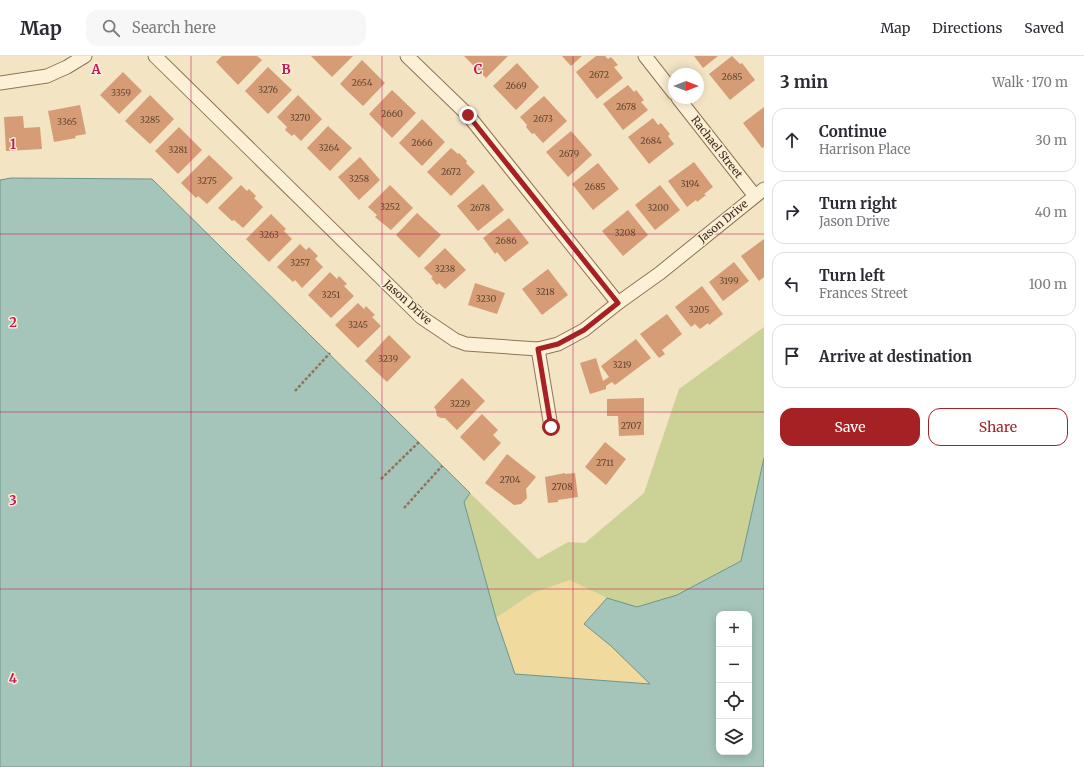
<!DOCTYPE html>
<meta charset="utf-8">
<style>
body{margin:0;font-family:Merriweather,serif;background:#f7f7f7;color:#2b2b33}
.controls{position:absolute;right:12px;bottom:12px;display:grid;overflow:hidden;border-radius:8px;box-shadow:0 2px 10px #0003}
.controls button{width:36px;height:36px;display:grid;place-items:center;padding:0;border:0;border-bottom:1px solid #e1e1e2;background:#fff;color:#2b2b33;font:20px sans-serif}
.compass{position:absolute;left:668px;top:12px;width:36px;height:36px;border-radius:50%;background:#fff;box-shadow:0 2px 10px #0003;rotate:90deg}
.stop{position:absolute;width:12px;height:12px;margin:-9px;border:3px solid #a52123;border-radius:50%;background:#fff}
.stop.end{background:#a52123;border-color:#fff;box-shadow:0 1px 4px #0008}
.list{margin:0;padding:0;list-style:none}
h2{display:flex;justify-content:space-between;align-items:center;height:52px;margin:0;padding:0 16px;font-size:17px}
h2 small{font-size:13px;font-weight:400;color:#7c7c81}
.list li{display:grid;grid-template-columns:26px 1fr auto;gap:12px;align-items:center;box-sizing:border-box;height:64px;margin:0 8px 8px;padding:0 8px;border:1px solid #e1e1e2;border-radius:12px}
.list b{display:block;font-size:15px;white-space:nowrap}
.list p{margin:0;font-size:13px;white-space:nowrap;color:#7c7c81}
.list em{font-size:13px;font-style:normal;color:#7c7c81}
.actions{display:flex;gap:8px;padding:12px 16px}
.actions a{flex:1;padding:9px 0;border:1px solid #a52123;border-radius:12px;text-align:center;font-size:14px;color:#a52123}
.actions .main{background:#a52123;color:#fff}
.icon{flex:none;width:22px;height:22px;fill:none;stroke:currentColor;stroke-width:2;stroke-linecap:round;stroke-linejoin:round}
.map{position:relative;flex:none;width:764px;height:711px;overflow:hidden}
header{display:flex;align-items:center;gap:24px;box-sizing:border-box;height:56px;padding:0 20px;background:#fff;border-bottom:1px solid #e1e1e2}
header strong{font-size:19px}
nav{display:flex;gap:22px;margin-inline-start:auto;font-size:14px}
.search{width:280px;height:36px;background:#f7f7f7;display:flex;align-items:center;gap:10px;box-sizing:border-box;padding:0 14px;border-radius:12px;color:#7c7c81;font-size:15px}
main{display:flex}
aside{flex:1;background:#fff}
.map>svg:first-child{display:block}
.green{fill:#ccd295}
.sand{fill:#f1da9e}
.water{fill:#a5c5bb;stroke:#6b958a;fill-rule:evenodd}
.building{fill:#d59c75}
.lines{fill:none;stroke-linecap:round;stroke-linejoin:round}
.minor-casing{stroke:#8f7457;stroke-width:15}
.path{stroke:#8f7457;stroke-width:2.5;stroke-dasharray:3 2;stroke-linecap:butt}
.minor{stroke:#fcf1d7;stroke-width:13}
.route{stroke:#a52123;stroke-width:5}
.grid{fill:none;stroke:#c2185b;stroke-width:1;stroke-opacity:0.55}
.labels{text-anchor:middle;stroke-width:3;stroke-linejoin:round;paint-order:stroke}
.number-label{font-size:9px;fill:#644833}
.street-label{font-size:11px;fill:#3e2c1d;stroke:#f9eed4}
.grid-label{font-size:13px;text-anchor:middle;font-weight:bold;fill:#c2185b;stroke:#f9eed4;stroke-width:3;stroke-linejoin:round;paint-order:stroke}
</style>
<header>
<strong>Map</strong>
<div class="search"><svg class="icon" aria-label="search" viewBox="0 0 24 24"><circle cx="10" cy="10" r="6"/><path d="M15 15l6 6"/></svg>Search here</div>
<nav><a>Map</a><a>Directions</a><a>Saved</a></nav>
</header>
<main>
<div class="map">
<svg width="764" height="711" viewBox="0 0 764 711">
<rect width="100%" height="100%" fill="#f3e4c3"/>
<polygon class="green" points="764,271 764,402 741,505 677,539 637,551 607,542 535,536 496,562 464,446 470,437 538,503 568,486 585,487 644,437 679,333"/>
<polygon class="sand" points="570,524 607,542 584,568 611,590 651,628 514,618 496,562 535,536"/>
<path class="water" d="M11 122 152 123 470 437 464 446 496 562 515 618 650 628 611 590 584 568 607 542 637 551 677 539 741 505 764 402V711H0V124ZM719 558H749V696H719Z"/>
<g class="building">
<polygon points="222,0 257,0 262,4 238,29 216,6"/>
<polygon points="311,0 353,0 332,21"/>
<polygon points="464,0 508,0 486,22"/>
<polygon points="562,0 582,0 571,10"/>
<polygon points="596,0 605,0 608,3 611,1 618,9 614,11 623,22 597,43 576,16"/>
<polygon points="694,0 718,0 703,12"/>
<polygon points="732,0 740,8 742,7 755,24 730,44 709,18"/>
<polygon points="362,4 385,27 363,50 340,28"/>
<polygon points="517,7 539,31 516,54 493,30"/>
<polygon points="268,11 292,34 268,58 245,35"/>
<polygon points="123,16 142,35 119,58 100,39"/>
<polygon points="628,29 634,36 636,34 644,44 641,46 648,54 623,74 603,48"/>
<polygon points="392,34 416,57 392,82 369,58"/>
<polygon points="150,39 174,63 150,88 125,65"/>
<polygon points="298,39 322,63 301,85 294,78 292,80 285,74 287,71 277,61"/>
<polygon points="544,40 567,65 543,87 534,77 532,78 526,71 527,69 520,61"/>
<polygon points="80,49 86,78 75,80 76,82 54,86 48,55"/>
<polygon points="764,51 764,91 762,92 743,67"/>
<polygon points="23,60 24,72 40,71 42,93 6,95 4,61"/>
<polygon points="653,62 658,69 661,67 670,78 668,80 674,88 649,108 628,81"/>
<polygon points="422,63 445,86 422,110 399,87"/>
<polygon points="328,70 352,92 330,115 307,92"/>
<polygon points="179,71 202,94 178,118 155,95"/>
<polygon points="571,75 592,99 568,121 546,96"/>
<polygon points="451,92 458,98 459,97 467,105 466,107 475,116 451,140 427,116"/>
<polygon points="209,99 233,122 207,148 198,140 196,142 181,127"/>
<polygon points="360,101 380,124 359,144 338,121"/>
<polygon points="694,106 713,131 704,138 706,139 697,146 696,144 687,151 668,125"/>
<polygon points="598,107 619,133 593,154 572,128"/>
<polygon points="483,128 504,154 478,175 457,150"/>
<polygon points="241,129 247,135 249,133 256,140 254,142 263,151 243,172 234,164 232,165 218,152"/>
<polygon points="390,129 413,152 391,174 375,161 377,159 368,151"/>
<polygon points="660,129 680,154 655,174 635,149"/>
<polygon points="628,154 648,179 623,200 602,175"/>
<polygon points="417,157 441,179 419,202 396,179"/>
<polygon points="271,158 286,173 284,175 292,183 269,206 246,183"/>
<polygon points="509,162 529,187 505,206 497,196 495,198 483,182"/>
<polygon points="764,183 764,221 759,225 741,200"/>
<polygon points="300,188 306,194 309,191 318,200 315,203 323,211 302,232 295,224 293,226 277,211"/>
<polygon points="445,192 466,214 445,233 439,227 437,229 431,222 433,221 424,212"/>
<polygon points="734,206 749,225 723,245 709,226"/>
<polygon points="548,213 568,239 542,259 522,233"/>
<polygon points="330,216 337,223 339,220 347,228 344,230 354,240 331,262 308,239"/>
<polygon points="475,227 505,237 497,258 468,249"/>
<polygon points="702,230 723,258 709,269 708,267 700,273 695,268 691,271 675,251"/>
<polygon points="358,247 364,253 366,250 375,259 372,261 381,270 358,292 335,269"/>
<polygon points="667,258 682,278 662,294 665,298 659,302 640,278"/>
<polygon points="389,279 411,301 387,326 365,305"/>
<polygon points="636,283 651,302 615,329 612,326 606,330 606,333 590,338 580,307 596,302 603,325 609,321 601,310"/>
<polygon points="462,322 485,345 457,374 445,362 441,362 437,360 436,354 434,351"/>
<polygon points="644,342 644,379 619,380 618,360 607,360 607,343"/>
<polygon points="482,358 498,374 493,379 501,387 484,405 460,381"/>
<polygon points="605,386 626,403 606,429 585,411"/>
<polygon points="507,398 536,421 526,433 527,442 521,448 514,449 485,427"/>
<polygon points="565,417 565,418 575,417 578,441 558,444 558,446 548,447 545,421"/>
</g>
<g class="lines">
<defs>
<g id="minor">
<polyline points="155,0 421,261 455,284 466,288 538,293 558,288 584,274 618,247 660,217 764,133"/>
<polyline points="407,0 468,59 618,247"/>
<polyline points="645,0 674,37"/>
<polyline points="0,27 47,20 67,11 85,0"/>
<polyline points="678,42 755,140"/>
<polyline points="538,293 551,371"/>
</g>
</defs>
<use href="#minor" class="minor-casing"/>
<g class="path">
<polyline points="295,335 330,297"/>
<polyline points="381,423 420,385"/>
<polyline points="404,452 442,410"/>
</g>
<use href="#minor" class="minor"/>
</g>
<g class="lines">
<polyline class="route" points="468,59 618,247 584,274 558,288 538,293 551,371"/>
</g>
<path class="grid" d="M191 0V711M382 0V711M573 0V711M0 178H764M0 356H764M0 533H764"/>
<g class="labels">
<g class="number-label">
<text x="599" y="22">2672</text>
<text x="732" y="24">2685</text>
<text x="362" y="30">2654</text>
<text x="516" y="33">2669</text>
<text x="268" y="37">3276</text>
<text x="121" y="40">3359</text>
<text x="626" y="54">2678</text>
<text x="392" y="61">2660</text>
<text x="300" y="65">3270</text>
<text x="543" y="66">2673</text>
<text x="150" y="67">3285</text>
<text x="67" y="69">3365</text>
<text x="651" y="88">2684</text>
<text x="422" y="90">2666</text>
<text x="329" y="95">3264</text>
<text x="178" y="97">3281</text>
<text x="569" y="101">2679</text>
<text x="451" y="119">2672</text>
<text x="359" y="126">3258</text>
<text x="207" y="128">3275</text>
<text x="690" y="131">3194</text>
<text x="595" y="134">2685</text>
<text x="390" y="154">3252</text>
<text x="480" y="155">2678</text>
<text x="658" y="155">3200</text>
<text x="625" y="180">3208</text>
<text x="269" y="182">3263</text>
<text x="506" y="188">2686</text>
<text x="300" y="210">3257</text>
<text x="445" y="216">3238</text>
<text x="729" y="228">3199</text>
<text x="545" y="239">3218</text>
<text x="331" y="242">3251</text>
<text x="486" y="246">3230</text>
<text x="699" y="257">3205</text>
<text x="358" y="272">3245</text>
<text x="388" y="306">3239</text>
<text x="622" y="312">3219</text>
<text x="460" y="351">3229</text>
<text x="631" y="373">2707</text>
<text x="605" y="410">2711</text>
<text x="510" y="427">2704</text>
<text x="562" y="434">2708</text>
</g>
<g class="street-label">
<text transform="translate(717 91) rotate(52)" y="4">Rachael Street</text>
<text transform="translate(723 165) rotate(-39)" y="4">Jason Drive</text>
<text transform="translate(408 246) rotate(42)" y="4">Jason Drive</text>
</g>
</g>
<g class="grid-label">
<text x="96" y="18">A</text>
<text x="286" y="18">B</text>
<text x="478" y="18">C</text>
<text x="13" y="93">1</text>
<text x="13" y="271">2</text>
<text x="13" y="449">3</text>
<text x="13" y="627">4</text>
</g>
</svg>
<div class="controls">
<button>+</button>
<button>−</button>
<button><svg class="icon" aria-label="locate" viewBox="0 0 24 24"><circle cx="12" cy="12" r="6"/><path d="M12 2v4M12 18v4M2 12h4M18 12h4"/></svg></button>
<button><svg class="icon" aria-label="layers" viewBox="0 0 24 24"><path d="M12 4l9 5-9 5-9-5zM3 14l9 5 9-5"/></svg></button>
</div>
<svg class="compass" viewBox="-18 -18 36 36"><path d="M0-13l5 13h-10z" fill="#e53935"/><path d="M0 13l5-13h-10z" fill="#7c7c81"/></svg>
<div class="stop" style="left:551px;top:371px"></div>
<div class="stop end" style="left:468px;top:59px"></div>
</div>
<aside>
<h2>3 min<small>Walk · 170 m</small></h2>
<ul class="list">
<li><svg class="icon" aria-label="ahead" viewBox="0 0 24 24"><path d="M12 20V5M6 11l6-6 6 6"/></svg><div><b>Continue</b><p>Harrison Place</p></div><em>30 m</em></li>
<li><svg class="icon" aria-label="right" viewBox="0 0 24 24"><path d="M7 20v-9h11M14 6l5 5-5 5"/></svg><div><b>Turn right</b><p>Jason Drive</p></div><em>40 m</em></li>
<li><svg class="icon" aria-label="left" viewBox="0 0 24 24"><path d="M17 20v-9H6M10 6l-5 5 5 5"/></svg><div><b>Turn left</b><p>Frances Street</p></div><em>100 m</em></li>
<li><svg class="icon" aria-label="arrive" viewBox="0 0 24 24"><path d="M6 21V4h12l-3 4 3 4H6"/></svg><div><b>Arrive at destination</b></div></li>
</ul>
<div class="actions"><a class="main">Save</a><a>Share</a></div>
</aside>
</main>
